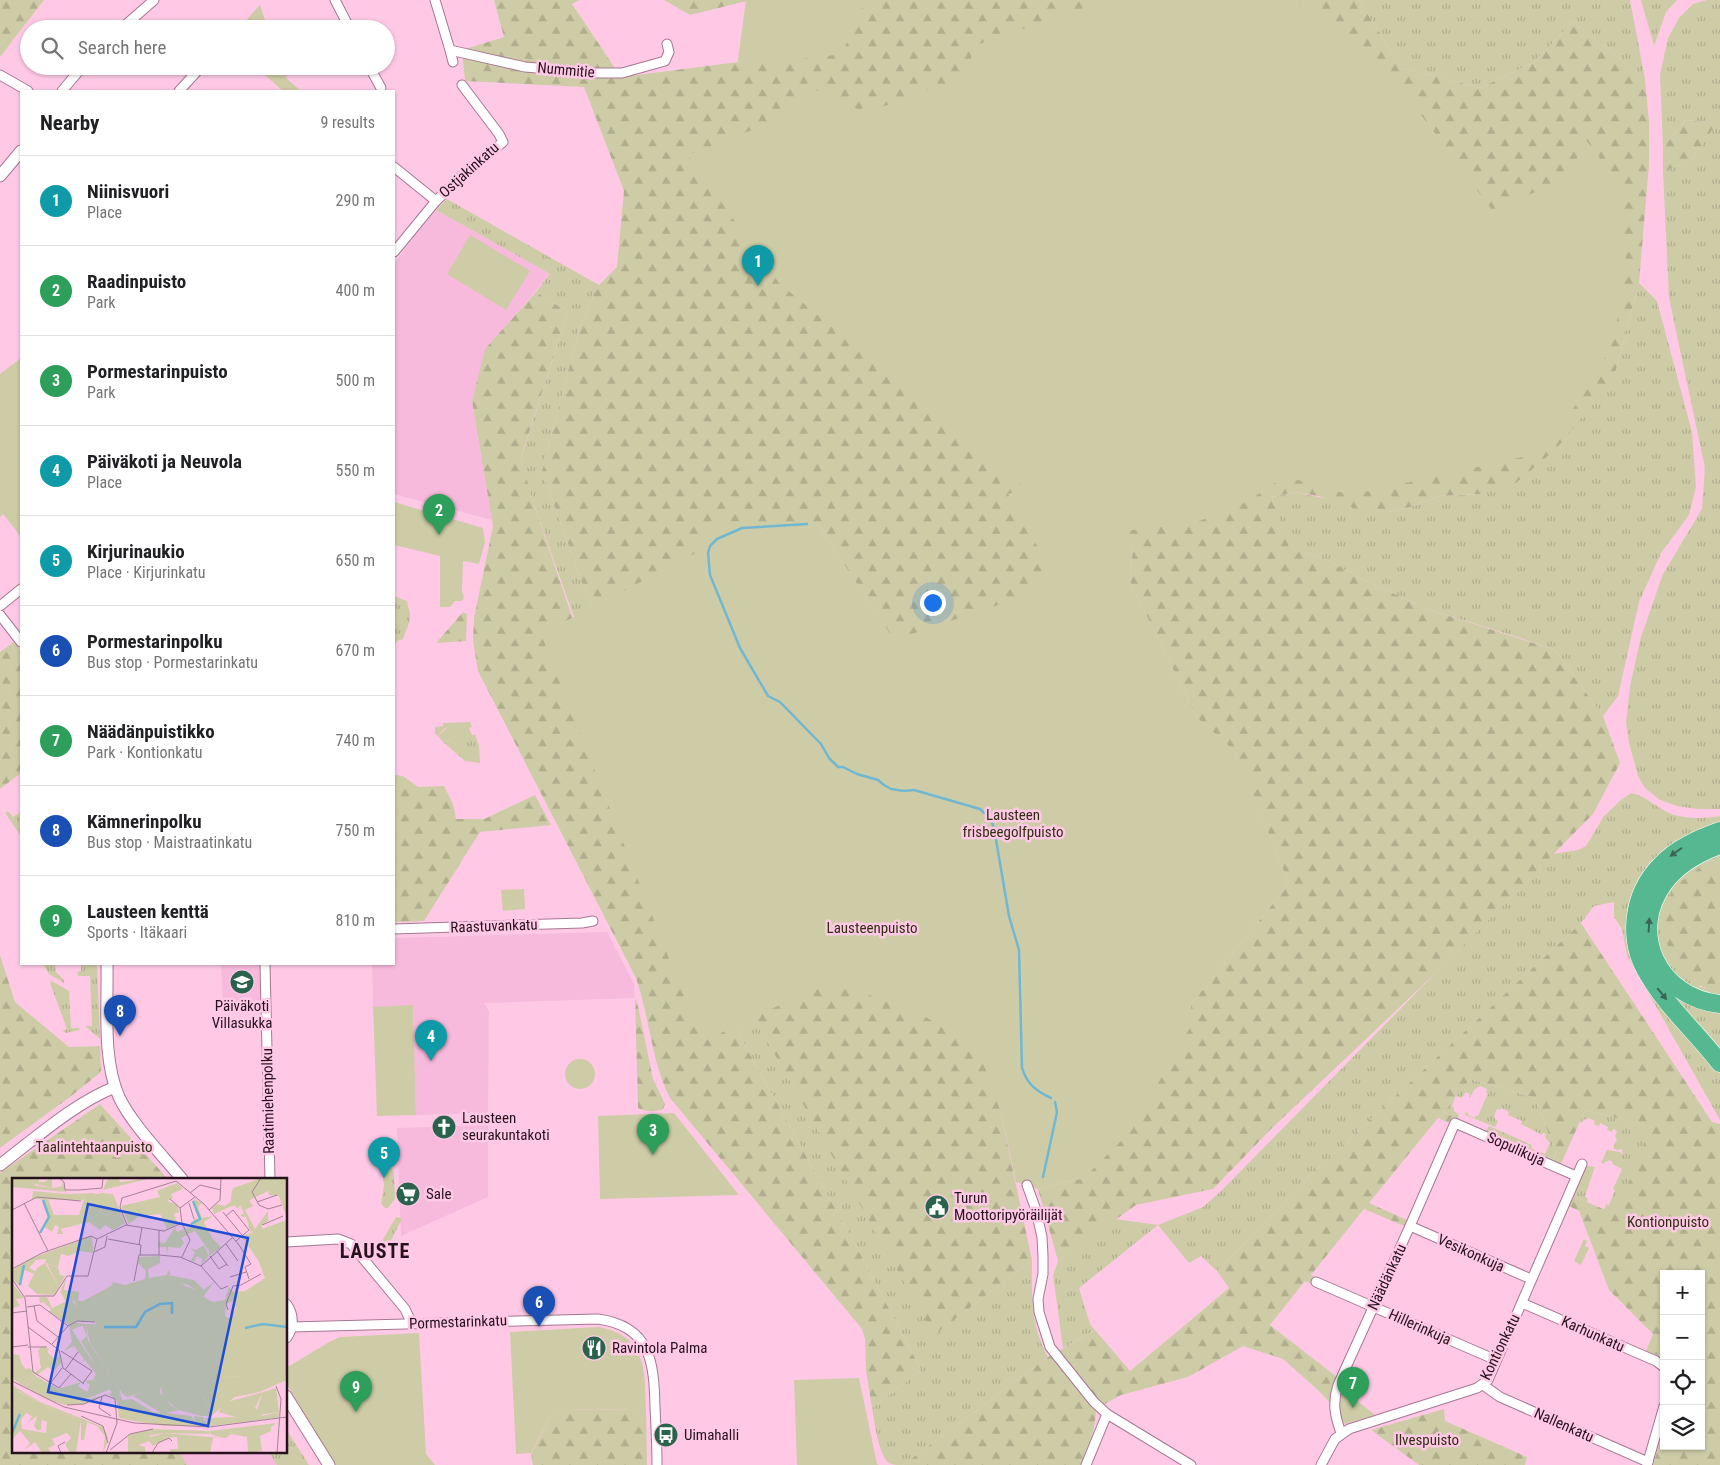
<!DOCTYPE html>
<meta charset="utf-8">
<style>
body{margin:0;font-family:"Roboto Condensed",sans-serif;background:#f6f6f6;color:#202124}
.controls{position:absolute;right:15px;bottom:15px;display:grid;overflow:hidden;border-radius:0px;box-shadow:0 1px 4px #0004}
.controls button{width:45px;height:45px;display:grid;place-items:center;padding:0;border:0;border-bottom:1px solid #e0e0e0;background:#fff;color:#202124;font:25px sans-serif}
.you{position:absolute;left:932px;top:602px;width:18px;height:18px;margin:-12px;border:4px solid #fff;border-radius:50%;background:#1a73e8;box-shadow:0 0 0 8px #1a73e833}
.badge{display:grid;place-items:center;width:32px;height:32px;border-radius:50%;background:#7c3aed;color:#fff;font-size:16px;font-weight:700}
.pin{position:absolute;translate:-50% -41px;filter:drop-shadow(0 1px 2px #0008)}
.pin::after{content:'';position:absolute;top:26px;width:18px;height:15px;background:inherit;clip-path:polygon(0 0,100% 0,50% 100%)}
.list{margin:0;padding:0;list-style:none}
h2{display:flex;justify-content:space-between;align-items:center;height:65px;margin:0;padding:0 20px;font-size:21px}
h2 small{font-size:16px;font-weight:400;color:#757577}
.list li{display:grid;grid-template-columns:32px 1fr auto;gap:15px;align-items:center;box-sizing:border-box;height:90px;padding:0 20px;border-top:1px solid #e0e0e0}
.list b{display:block;font-size:19px;white-space:nowrap}
.list p{margin:0;font-size:16px;white-space:nowrap;color:#757577}
.list em{font-size:16px;font-style:normal;color:#757577}
.icon{flex:none;width:28px;height:28px;fill:none;stroke:currentColor;stroke-width:2;stroke-linecap:round;stroke-linejoin:round}
.map{position:relative;flex:none;width:1720px;height:1465px;overflow:hidden}
.search{position:absolute;background:#fff;box-shadow:0 1px 4px #0004;left:20px;top:20px;width:375px;height:55px;display:flex;align-items:center;gap:12px;box-sizing:border-box;padding:0 18px;border-radius:28px;color:#757577;font-size:19px}
.panel{position:absolute;background:#fff;box-shadow:0 1px 4px #0004;left:20px;top:90px;width:375px;height:875px;border-radius:0px}
.map>svg:first-child{display:block}
.built{fill:#f7badc}
.grass{fill:url(#grass-tufts)}
.forest{fill:url(#forest-firs)}
.park{fill:#cecca6}
.lines{fill:none;stroke-linecap:round;stroke-linejoin:round}
.stream{stroke:#70b7d2;stroke-width:2.5}
.minor-casing{stroke:#a77692;stroke-width:11}
.tertiary-casing{stroke:#a77692;stroke-width:13}
.motorway-casing{stroke:#fff;stroke-width:19}
.minor{stroke:#fff;stroke-width:9}
.tertiary{stroke:#fff;stroke-width:11}
.motorway{stroke:#55b890;stroke-width:18}
.oneway{fill:#3d6556}
.labels{text-anchor:middle;stroke-width:5;stroke-linejoin:round;paint-order:stroke}
.street-label{font-size:15px;fill:#25121d;stroke:#ffc9e6}
.park-label{font-size:15px;fill:#312f12;stroke:#ffc9e6}
.poi-label{font-size:15px;fill:#25121d;stroke:#ffc9e6;text-anchor:start}
.district-label{font-size:20px;font-weight:bold;letter-spacing:1px;fill:#25121d;stroke:#ffc9e6}
.inset-river{fill:none;stroke:#70b7d2;stroke-width:2.5}
.inset-road{fill:none;stroke:#a88096;stroke-width:1}
.view{fill:#1d4ed8;fill-opacity:0.15;stroke:#1d4ed8;stroke-width:2.5}
.inset-edge{fill:none;stroke:#25121d;stroke-width:2.5}
</style>
<div class="map">
<svg width="1720" height="1465" viewBox="0 0 1720 1465">
<defs>
<pattern id="grass-tufts" width="24" height="20" patternUnits="userSpaceOnUse" patternTransform="scale(1.25)"><rect width="24" height="20" fill="#cecca6"/><path d="M3 7l-1-3M5 7V3M7 7l1-3M15 17l-1-3M17 17v-4M19 17l1-3" fill="none" stroke="#b1ae8e"/></pattern>
<pattern id="forest-firs" width="22" height="20" patternUnits="userSpaceOnUse" patternTransform="scale(1.25)"><rect width="22" height="20" fill="#cecca6"/><path d="M5 1l3.5 6h-7zM16 11l3.5 6h-7z" fill="#b1ae8e"/></pattern>
</defs>
<rect width="100%" height="100%" fill="#ffc9e6"/>
<g class="built">
<polygon points="436,210 550,274 486,349 472,401 492,520 394,494 394,264 408,244"/>
<polygon points="607,932 634,984 635,998 484,1003 489,1011 488,1113 416,1115 413,1006 373,1007 372,964 394,964 394,938"/>
<polygon points="221,964 261,964 262,1000 223,1002"/>
<polygon points="488,1125 488,1197 401,1236 397,1128"/>
<polygon points="179,1451 268,1451 277,1465 187,1465"/>
</g>
<g class="grass">
<polygon points="1359,0 1630,0 1645,79 1573,22 1533,63 1480,88 1401,67"/>
<polygon points="1641,0 1677,0 1666,12 1654,46"/>
<polygon points="1707,0 1720,0 1720,809 1697,809 1677,806 1660,800 1645,788 1638,776 1629,743 1626,723 1630,686 1641,637 1663,574 1702,509 1705,468 1669,298 1663,172 1691,160 1716,123 1686,120 1663,146 1660,75 1668,38 1679,18 1693,4"/>
<path d="M447 199 599 285 580 326 542 471 712 944 935 1334 1032 1260C1032 1296 1030 1324 1048 1357L903 1465C899 1465 894 1465 891 1464 879 1460 874 1420 872 1408L921 1370 863 1259 693 951 533 502 521 458 568 312 536 292 550 274 436 210Z"/>
<polygon points="1639,283 1657,301 1692,432 1696,487 1689,515 1661,553 1639,602 1618,696 1603,716 1555,650 1517,637 1425,608 1364,580 1321,557 1288,547 1272,497 1295,492 1388,512 1410,507 1440,496 1481,494 1614,377"/>
<path d="M394 597H397L407 601C407 606 410 610 410 614 411 623 405 631 403 639L397 641 396 644H394Z"/>
<path d="M470 722 472 727 469 728 472 735 475 734 479 746 480 763 465 761 443 742 451 740 457 746 464 743C463 734 463 728 453 725L444 729 438 736 435 734V727L443 726V723Z"/>
<path d="M1631 793C1646 796 1656 807 1669 813 1684 819 1705 819 1720 816V827L1628 929 1720 1071V1120L1627 955 1622 929 1614 917V902L1594 906 1581 923 1315 1171 1217 1271 1201 1256 1189 1263 1158 1225 1079 1288 1090 1324 1095 1330 1063 1348 1053 1275 1058 1261 1115 1219 1158 1225 1203 1207 1221 1191 1553 854 1578 850 1586 846 1604 816 1621 800Z"/>
<polygon points="8,811 13,817 21,812 20,835 5,813"/>
<path d="M1720 836V841C1690 851 1665 868 1651 898 1631 937 1655 986 1694 1004 1702 1008 1711 1008 1720 1008V1054C1701 1029 1675 1009 1657 982 1630 942 1633 890 1672 859 1686 848 1703 841 1720 836Z"/>
<path d="M1720 849V856C1697 867 1676 884 1664 907L1700 987 1720 990V998L1704 995 1676 979 1658 955 1654 917 1669 884 1700 858Z"/>
<polygon points="43,964 55,964 56,972 64,980 64,983 49,974"/>
<polygon points="81,964 97,964 100,1039 85,1026 92,1026 90,976 78,976 77,972 81,971"/>
<polygon points="52,981 69,991 71,1028 80,1028 79,1030 66,1033 63,1031 67,1029 50,983"/>
<polygon points="1470,1079 1535,1098 1556,1153 1553,1161 1538,1154 1539,1151 1545,1154 1550,1143 1545,1137 1546,1134 1543,1133 1542,1135 1521,1124 1522,1121 1508,1115 1509,1112 1501,1108 1500,1110 1497,1109 1494,1116 1495,1119 1498,1121 1495,1127 1465,1115 1466,1112 1468,1113 1468,1115 1475,1118 1476,1115 1478,1116 1488,1093 1486,1092 1487,1089 1480,1086 1474,1090 1470,1098 1469,1097 1470,1094 1465,1092 1462,1098 1456,1096 1452,1106 1454,1108 1454,1111 1459,1115 1457,1120 1454,1118 1452,1121 1450,1121 1452,1116 1443,1112"/>
<polygon points="1585,1110 1654,1127 1615,1215 1604,1210 1606,1204 1609,1205 1615,1190 1613,1189 1622,1169 1612,1164 1613,1162 1609,1160 1607,1162 1605,1161 1604,1164 1601,1163 1607,1150 1620,1152 1623,1155 1622,1149 1617,1150 1613,1148 1617,1139 1615,1137 1617,1131 1613,1129 1612,1132 1607,1130 1608,1127 1600,1123 1599,1126 1594,1124 1595,1121 1588,1118 1586,1120 1584,1119 1582,1123 1580,1122"/>
<polygon points="1489,1126 1532,1145 1531,1148 1535,1150 1533,1154 1485,1132"/>
<polygon points="388,1166 392,1168 394,1173 395,1199 388,1208 385,1208 381,1204 384,1185 382,1172 383,1169"/>
<polygon points="1586,1166 1595,1167 1585,1196 1588,1199 1587,1202 1573,1196"/>
<polygon points="396,1217 401,1218 401,1221 381,1260 375,1253"/>
<polygon points="286,1429 309,1465 277,1465 268,1451 286,1451"/>
</g>
<g class="forest">
<polygon points="0,0 44,0 0,57"/>
<polygon points="494,0 580,0 572,4 621,77 738,62 747,1 690,15 664,0 1359,0 1401,67 1480,88 1533,63 1573,22 1645,79 1649,123 1649,164 1639,283 1614,377 1557,448 1516,483 1481,494 1440,496 1410,507 1388,512 1357,509 1318,496 1295,492 1272,497 1289,547 1321,557 1364,580 1425,608 1555,650 1603,716 1620,763 1593,814 1441,968 1271,1129 1213,1189 1136,1205 1058,1261 1038,1189 1084,1178 1191,1026 1191,1004 1289,884 1236,753 1197,718 1130,582 1133,545 1050,567 1032,594 907,660 816,522 901,780 1000,1109 1032,1260 934,1335 712,944 542,471 580,326 599,285 617,267 624,191 584,87 465,81 462,50 504,37"/>
<polygon points="1686,120 1717,123 1691,160 1663,172 1663,146"/>
<path d="M536 292 568 312 521 457 533 502 590 669 693 951 863 1259 921 1370 872 1408 866 1370 865 1339 862 1329 670 1098C651 1061 650 1018 636 978L478 671 473 641 474 618 493 526 472 401 485 349Z"/>
<polygon points="463,612 467,614 466,641 436,643"/>
<polygon points="14,642 21,651 21,773 0,789 0,652"/>
<polygon points="394,773 395,775 403,776 418,787 444,786 453,804 456,819 484,819 535,795 551,825 480,832 424,921 394,922"/>
<path d="M1720 856V990C1706 990 1680 980 1674 966 1670 958 1669 949 1667 940 1663 928 1659 919 1664 907 1674 883 1698 867 1720 856Z"/>
<path d="M1581 923 1712 1122 1720 1124V1465H1653L1664 1428V1446H1701V1274H1664V1358L1646 1351 1653 1334 1609 1290 1579 1211 1569 1206 1573 1196 1615 1214 1653 1127 1585 1110 1561 1164 1553 1161 1556 1153 1535 1098 1470 1079 1443 1112 1452 1116 1449 1123 1438 1118 1369 1203 1407 1220 1404 1226 1364 1209 1311 1275 1323 1281 1320 1288 1305 1281 1270 1325 1337 1377 1331 1393V1404L1320 1392 1283 1359 1243 1346 1188 1377 1121 1395 1096 1409C1095 1431 1090 1445 1081 1465H903L1048 1357 1095 1330 1130 1371 1229 1288 1217 1271 1315 1171Z"/>
<polygon points="0,955 15,1002 69,1047 100,1046 101,1072 70,1097 0,1148"/>
<path d="M635 998 638 1006 653 1079 665 1104 663 1109C656 1112 645 1112 638 1108Z"/>
<polygon points="100,1104 168,1179 14,1179 14,1451 179,1451 187,1465 0,1465 0,1173"/>
<polygon points="646,1409 647,1465 533,1465 531,1454 554,1410"/>
<polygon points="1444,1409 1445,1421 1527,1457 1525,1465 1419,1465 1371,1430"/>
</g>
<g class="park">
<polygon points="746,0 869,0 864,3 842,54 737,67"/>
<polygon points="1107,0 1296,0 1387,69 1492,210 1572,177 1583,136 1626,193 1619,208 1627,267 1615,331 1606,355 1594,380 1541,453 1351,495 1291,478 1280,479 1250,500 1225,512 1196,522 1125,531 1133,545 1130,582 1197,718 1236,752 1289,884 1191,1004 1191,1026 1131,1131 1084,1178 1038,1189 1016,1182 1000,1109 983,1062 955,1036 926,1017 859,991 822,985 702,1042 541,634 694,554 716,522 816,522 894,640 1031,594 1049,567 1008,494 1027,489 779,283 688,155 772,122 825,85 863,114 973,73 970,47"/>
<polygon points="260,5 268,29 258,29 247,19"/>
<polygon points="258,66 283,66 287,79 301,91 283,91 257,68"/>
<polygon points="470,235 530,271 506,310 447,274"/>
<polygon points="21,358 21,537 3,514 0,517 0,374"/>
<polygon points="394,502 483,528 485,542 479,564 463,561 462,591 464,597 462,601 455,601 450,607 440,607 440,556 394,545"/>
<path d="M450 725C460 724 463 732 466 740L462 745 457 746 451 740 443 742 438 736Z"/>
<polygon points="524,889 525,909 503,911 501,890"/>
<polygon points="413,1005 416,1115 377,1116 373,1007"/>
<circle cx="580" cy="1074" r="15"/>
<polygon points="674,1113 739,1195 600,1199 598,1116"/>
<polygon points="1584,1239 1587,1241 1585,1246 1589,1248 1581,1265 1574,1261"/>
<path d="M599 1327C646 1336 645 1369 646 1409L554 1410 531 1453 516 1454 510 1332Z"/>
<polygon points="419,1333 426,1454 435,1465 335,1465 286,1383 286,1368 329,1342 340,1337"/>
<polygon points="859,1378 877,1464 879,1465 797,1465 794,1380"/>
<path d="M1341 1388 1375 1415 1345 1424C1337 1413 1337 1400 1341 1388Z"/>
</g>
<g class="lines">
<g class="stream">
<path d="M807 524 742 528 717 539 710 546 708 553 710 575 740 648 768 696 780 702 821 744 829 758 838 767H843L857 774 878 780 884 785 891 789 904 791 914 790 980 809 990 818 994 828 1009 916 1019 950 1022 1068C1027 1084 1036 1091 1051 1098"/>
<polyline points="1043,1177 1057,1112 1055,1102"/>
</g>
<defs>
<g id="minor">
<polyline points="335,0 350,29"/>
<polyline points="435,0 450,50 525,67 596,73 622,73 665,61 669,52 667,44"/>
<polyline points="121,29 154,0"/>
<polyline points="450,50 453,62"/>
<polyline points="369,66 381,88"/>
<polyline points="0,75 28,91"/>
<polyline points="62,91 83,66"/>
<polyline points="179,91 202,66"/>
<polyline points="394,167 436,201"/>
<polyline points="394,252 436,201 464,174 503,142 499,134 462,85"/>
<polyline points="0,606 21,589"/>
<polyline points="0,615 21,642"/>
<polyline points="394,929 582,923 593,921"/>
<polyline points="265,964 270,1179"/>
<polyline points="1027,1185 1036,1210 1042,1237 1043,1256 1043,1274 1038,1299 1039,1312 1050,1347 1094,1402 1107,1414"/>
<polyline points="1410,1226 1531,1279"/>
<polyline points="286,1242 338,1239 351,1244 405,1309 412,1324"/>
<polyline points="1316,1282 1496,1360"/>
<polyline points="1522,1303 1656,1361 1664,1367"/>
<path d="M291 1327 598 1319C651 1326 654 1363 655 1407 656 1427 657 1446 657 1465"/>
<polyline points="1483,1385 1500,1397 1648,1462"/>
<path d="M1341 1433C1335 1416 1332 1403 1338 1385L1410 1226 1455 1123 1576 1176"/>
<polyline points="1086,1465 1107,1414 1191,1465"/>
<polyline points="1321,1465 1335,1439 1349,1429 1477,1388 1488,1380 1582,1164"/>
<polyline points="1647,1465 1664,1406"/>
</g>
<g id="tertiary">
<polyline points="0,176 21,151"/>
<path d="M107 964C108 1005 102 1059 119 1097 131 1123 163 1156 182 1179"/>
<path d="M0 1165C37 1137 73 1104 115 1087"/>
<path d="M286 1305C293 1315 293 1327 286 1337"/>
<polyline points="286,1396 329,1465"/>
</g>
<g id="motorway">
<path d="M1720 831C1698 839 1677 848 1661 865 1632 894 1627 940 1648 974 1667 1007 1697 1033 1720 1063"/>
<path d="M1720 845C1698 853 1678 864 1664 883 1627 933 1659 998 1720 1004"/>
</g>
</defs>
<use href="#minor" class="minor-casing"/>
<use href="#tertiary" class="tertiary-casing"/>
<use href="#motorway" class="motorway-casing"/>
<use href="#minor" class="minor"/>
<use href="#tertiary" class="tertiary"/>
<use href="#motorway" class="motorway"/>
</g>
<defs><path id="oneway-solid" d="M-6-.8H1V-3.2L6.5 0L1 3.2V.8H-6Z" transform="scale(1.25)"/></defs>
<g class="oneway">
<use href="#oneway-solid" transform="translate(1676 852) rotate(145)"/>
<use href="#oneway-solid" transform="translate(1649 925) rotate(-87)"/>
<use href="#oneway-solid" transform="translate(1662 994) rotate(51)"/>
</g>
<defs>
<symbol id="school-disc" viewBox="-11 -11 22 22"><circle r="9.5" fill="#29634c" stroke="#ffc9e6"/><path d="M0-5L7-2L0 1L-7-2ZM-4 1L0 2.5L4 1V4Q0 6-4 4Z" fill="#fff"/></symbol>
<symbol id="church-disc" viewBox="-11 -11 22 22"><circle r="9.5" fill="#29634c" stroke="#ffc9e6"/><path d="M-1.2-6h2.4v3.5h3.3v2.4h-3.3V6h-2.4V-.1h-3.3v-2.4h3.3Z" fill="#fff"/></symbol>
<symbol id="supermarket-disc" viewBox="-11 -11 22 22"><circle r="9.5" fill="#29634c" stroke="#ffc9e6"/><path d="M-6-5.5h2.5l.6 2H6L4.5 2H-2.5L-4.4-4H-6ZM-1.5 3.2a1.3 1.3 0 1 0 .1 0ZM3 3.2a1.3 1.3 0 1 0 .1 0Z" fill="#fff"/></symbol>
<symbol id="civic-disc" viewBox="-11 -11 22 22"><circle r="9.5" fill="#29634c" stroke="#ffc9e6"/><path d="M-.6-6.5H3V-4.5H.6V-3L4-1V1h2V6H-6V1h2V-1L-.6-3ZM-1.2 2.5V6h2.4V2.5Z" fill="#fff"/></symbol>
<symbol id="restaurant-disc" viewBox="-11 -11 22 22"><circle r="9.5" fill="#29634c" stroke="#ffc9e6"/><path d="M-5-6h1v4h1v-4h1v4h1v-4h1v5L-1.5 .5V6h-2V.5L-5-1ZM5-6V6H3V1.5H1.5Q1.5-4 5-6Z" fill="#fff"/></symbol>
<symbol id="bus-disc" viewBox="-11 -11 22 22"><circle r="9.5" fill="#29634c" stroke="#ffc9e6"/><path d="M-5-6H5V4H4V6H2V4H-2V6H-4V4H-5ZM-3.5-4V0h7V-4ZM-3.5 1.2v1.5H-2V1.2ZM2 1.2v1.5H3.5V1.2Z" fill="#fff"/></symbol>
</defs>
<g fill-rule="evenodd">
<use href="#school-disc" x="228" y="968" width="28" height="28"/>
<use href="#church-disc" x="430" y="1113" width="28" height="28"/>
<use href="#supermarket-disc" x="394" y="1180" width="28" height="28"/>
<use href="#civic-disc" x="923" y="1193" width="28" height="28"/>
<use href="#restaurant-disc" x="580" y="1334" width="28" height="28"/>
<use href="#bus-disc" x="652" y="1421" width="28" height="28"/>
</g>
<g class="labels">
<g class="street-label">
<text transform="translate(566 70) rotate(5)" y="5">Nummitie</text>
<text transform="translate(469 170) rotate(-42)" y="5">Ostjakinkatu</text>
<text transform="translate(494 926) rotate(-2)" y="5">Raastuvankatu</text>
<text transform="translate(268 1101) rotate(-91)" y="5">Raatimiehenpolku</text>
<text transform="translate(1516 1149) rotate(24)" y="5">Sopulikuja</text>
<text transform="translate(1471 1253) rotate(24)" y="5">Vesikonkuja</text>
<text transform="translate(1387 1277) rotate(-65)" y="5">Näädänkatu</text>
<text transform="translate(458 1322) rotate(-2)" y="5">Pormestarinkatu</text>
<text transform="translate(1420 1327) rotate(24)" y="5">Hillerinkuja</text>
<text transform="translate(1593 1334) rotate(24)" y="5">Karhunkatu</text>
<text transform="translate(1500 1347) rotate(-64)" y="5">Kontionkatu</text>
<text transform="translate(1564 1425) rotate(24)" y="5">Nallenkatu</text>
</g>
<g class="park-label">
<text x="1013" y="820">Lausteen<tspan x="1013" dy="17">frisbeegolfpuisto</tspan></text>
<text x="872" y="933">Lausteenpuisto</text>
<text x="94" y="1152">Taalintehtaanpuisto</text>
<text x="1668" y="1227">Kontionpuisto</text>
<text x="1427" y="1445">Ilvespuisto</text>
</g>
<g class="poi-label">
<text x="242" y="1011" text-anchor="middle">Päiväkoti<tspan x="242" dy="17">Villasukka</tspan></text>
<text x="462" y="1123">Lausteen<tspan x="462" dy="17">seurakuntakoti</tspan></text>
<text x="426" y="1199">Sale</text>
<text x="954" y="1203">Turun<tspan x="954" dy="17">Moottoripyöräilijät</tspan></text>
<text x="612" y="1353">Ravintola Palma</text>
<text x="684" y="1440">Uimahalli</text>
</g>
<g class="district-label">
<text x="375" y="1258">LAUSTE</text>
</g>
</g>
<g transform="translate(12 1178)">
<rect width="275" height="275" fill="#ffc9e6"/>
<path d="M96 0H106L108 4 140 0 91 12ZM50 3 54 14 0 9V4L40 10 50 8ZM21 13 53 16 84 15 70 22 20 21ZM35 86 46 89 48 97 53 98 47 109ZM203 103 191 119 172 108 69 131 75 143H64L48 113 52 112 65 129 116 113 169 106 189 114ZM64 145 74 146 76 163 107 210 110 222 120 221 141 234 149 235 121 218 129 215 147 188 153 187 148 214 158 227 167 232 154 235 179 238 183 244 182 238 190 239 197 248H152L111 241 107 240 105 223 97 216 71 226 53 227 34 221 1 202 9 206 22 196 24 198 13 209 50 224H66L100 215 69 163 75 158 71 148 66 149ZM212 198 237 199 247 214 223 219 199 238H189L197 231 192 219 196 211ZM0 207 28 224 91 249 96 259 95 265 91 275 93 258 85 248 75 244 72 262H69V242L39 231 6 213 0 219ZM251 214 243 230 251 238 267 234 266 240 198 248 193 240 224 239 206 234 215 224ZM265 245 259 249 216 255 211 260 198 256V253ZM140 251 197 253V256L152 255 135 258 157 260 141 268 137 263 126 267 133 269V275H116V257Z" fill="#cecca6"/>
<path d="M250 0H275V41L267 18 257 17 256 13 237 22 241 28 228 27 226 31 222 27 202 36 200 30 205 26 213 28 219 23 221 10ZM165 5 171 11 159 16 161 20 155 23 165 27 167 34 162 36 166 46 155 51 148 36 127 38 117 46 109 28 148 19 145 13ZM90 15 101 16 113 45 101 52 93 47 88 52 77 44 49 51 51 56H45L47 49 43 47 40 54 31 48 36 38 29 20 36 21 42 37H67L73 18ZM275 42V202L247 214 236 199 212 198 206 208 196 211 192 220 197 231 189 238 167 232 151 220 148 200 152 187 147 188 129 215 115 219 110 215 78 165 74 146H82L110 180 150 171 143 144 160 137 124 149 75 143 69 131 117 116 172 108 201 124 213 122 217 109 221 114 233 113 253 100 247 84 230 58ZM223 122 224 129 219 141 213 139 214 126ZM163 49 165 54 172 51 175 57 169 60 172 65 168 70 156 69 155 76 154 69H146V64L153 65ZM192 67 197 78 189 87 190 81 185 78 182 84 179 83 183 74 178 70 184 72ZM148 78V85L136 91 137 100 155 97 156 92 159 96 156 97 182 102 192 112 189 115 174 106 138 110 65 129 62 122 71 123 101 107 100 104 113 107 133 101 134 93 126 85 127 79ZM33 85 47 109 42 117 25 116 16 108 25 90ZM27 119H35L40 130 55 123 66 149 60 152 99 211 66 224H50L13 209 24 198 46 211 69 204 66 208 75 214 78 207 73 203 81 202 84 196 73 182 70 185 72 181 62 168 52 173 60 164 57 147 37 134 39 131 31 124 28 125ZM30 168 37 171 35 174 43 181 48 176 49 185 42 193 36 189 25 197 22 195 29 190 26 172ZM0 176 7 177 10 187 14 191 18 190 22 196 9 206 0 200ZM264 210 267 234 234 239 244 234 251 214ZM5 213 39 231 69 242 64 275H58L53 266 59 260 55 255 40 261 43 267 36 270 39 275H30L23 264 12 272 18 265 8 253 0 261V219ZM14 235 20 238 16 245 25 238 22 248 25 252H29L30 242 35 244 34 255 10 251 9 242ZM259 249V253L248 258 250 273 236 275 235 259 219 256 214 260H201L198 275H158V271H166L165 259 134 261 152 255 210 260 216 255Z" fill="#cecca6" fill-rule="evenodd"/>
<path d="M0 0H27V4H32L40 0V10L24 6 19 9 1 7ZM275 0V32L269 12 258 1ZM229 9 230 17 238 14 241 20 237 23 241 28 233 32 243 51 256 33V43L249 47 251 52 244 55 238 53 234 39 228 38 232 35 228 27 218 28 220 13ZM183 21 190 25 186 29 190 40 201 38 192 44 200 60 209 69 197 78V73L183 53 176 56 174 51 180 48 182 41H187L181 24ZM80 58 81 75 68 73 57 78 49 76 46 89 33 85 34 81 24 82 17 90 23 93 22 96 12 92 8 109 0 100V93L15 82ZM54 100 52 112 67 114 66 122 55 123 49 111ZM155 104 163 126 160 137 146 143 148 159 160 160 187 138 203 131 212 194 229 192 230 200 219 197 208 200 179 218 180 227 185 230 178 233 163 229 151 218V196L154 189 152 171 110 180 82 151 84 143H97L108 131 106 112ZM0 105 12 120 4 121 8 128 0 130ZM235 118V143L228 172 222 170 216 154 211 151 212 139 225 143 223 123Z" fill="#cecca6"/>
<path class="inset-river" d="M179 46 188 41 181 23M28 55 37 39 31 22M8 107 12 87M92 149H124L133 134 148 126 160 125V136M233 150 251 146 275 149M0 255 8 236"/>
<path class="inset-road" d="M47 0 52 4 53 12H67L90 10 91 0M249 0 240 14 247 27 256 31 270 27M164 3 192 26 227 67 239 86 233 89 237 101M178 15 188 7 209 12M158 21 168 30 170 45 178 62 170 79M245 24 265 17M12 25 36 73M177 25 182 41M168 30 183 19M0 32 25 19 69 23M197 32 208 22 209 1M211 34 230 57M214 38 221 32 237 52 224 63M115 47 108 29 110 20 164 3M250 47 271 38M85 61 114 47 152 53 170 45M96 61 129 67 128 77M214 66 226 83M127 67 130 49M205 73 216 88M82 74 93 69 95 58M147 77V52M198 78 207 91 215 86M189 88 220 60M0 91 30 75 79 58 85 61M218 99 234 94M0 101 13 120 21 194 47 210 59 196M122 103 127 77H147L168 79 189 88 209 111 216 108M13 118H42L55 98H76L85 61M22 128 25 143 46 159M15 129 28 127 56 148 40 166M216 132 214 126 221 108 229 107 249 96M0 135 15 133M56 148 65 143 83 144M16 149 47 172 51 190 72 206M0 169 16 167M16 169H35M49 173 80 193 71 205M53 192 66 174M0 203 52 229 122 245 197 249 275 239M38 206 50 190M264 208 269 221 265 275M90 219 87 230 99 238M55 227 72 226 93 217 103 221 105 245 94 275M69 238 91 248 96 265M98 272 118 256 141 251M49 275 46 268 53 264M140 275 146 265 157 260 160 263"/>
<path class="view" d="M76 26 236 60 196 248 36 214Z"/>
<rect width="275" height="275" class="inset-edge"/>
</g>
</svg>
<div class="controls">
<button>+</button>
<button>−</button>
<button><svg class="icon" aria-label="locate" viewBox="0 0 24 24"><circle cx="12" cy="12" r="6"/><path d="M12 2v4M12 18v4M2 12h4M18 12h4"/></svg></button>
<button><svg class="icon" aria-label="layers" viewBox="0 0 24 24"><path d="M12 4l9 5-9 5-9-5zM3 14l9 5 9-5"/></svg></button>
</div>
<div class="you"></div>
<div class="pin badge" style="left:758px;top:286px;background:#0f9aa8">1</div>
<div class="pin badge" style="left:439px;top:535px;background:#2e9e5b">2</div>
<div class="pin badge" style="left:653px;top:1155px;background:#2e9e5b">3</div>
<div class="pin badge" style="left:431px;top:1061px;background:#0f9aa8">4</div>
<div class="pin badge" style="left:384px;top:1178px;background:#0f9aa8">5</div>
<div class="pin badge" style="left:539px;top:1327px;background:#1a4fb4">6</div>
<div class="pin badge" style="left:1353px;top:1408px;background:#2e9e5b">7</div>
<div class="pin badge" style="left:120px;top:1036px;background:#1a4fb4">8</div>
<div class="pin badge" style="left:356px;top:1412px;background:#2e9e5b">9</div>
<div class="search"><svg class="icon" aria-label="search" viewBox="0 0 24 24"><circle cx="10" cy="10" r="6"/><path d="M15 15l6 6"/></svg>Search here</div>
<section class="panel">
<h2>Nearby<small>9 results</small></h2>
<ul class="list">
<li><span class="badge" style="background:#0f9aa8">1</span><div><b>Niinisvuori</b><p>Place</p></div><em>290 m</em></li>
<li><span class="badge" style="background:#2e9e5b">2</span><div><b>Raadinpuisto</b><p>Park</p></div><em>400 m</em></li>
<li><span class="badge" style="background:#2e9e5b">3</span><div><b>Pormestarinpuisto</b><p>Park</p></div><em>500 m</em></li>
<li><span class="badge" style="background:#0f9aa8">4</span><div><b>Päiväkoti ja Neuvola</b><p>Place</p></div><em>550 m</em></li>
<li><span class="badge" style="background:#0f9aa8">5</span><div><b>Kirjurinaukio</b><p>Place · Kirjurinkatu</p></div><em>650 m</em></li>
<li><span class="badge" style="background:#1a4fb4">6</span><div><b>Pormestarinpolku</b><p>Bus stop · Pormestarinkatu</p></div><em>670 m</em></li>
<li><span class="badge" style="background:#2e9e5b">7</span><div><b>Näädänpuistikko</b><p>Park · Kontionkatu</p></div><em>740 m</em></li>
<li><span class="badge" style="background:#1a4fb4">8</span><div><b>Kämnerinpolku</b><p>Bus stop · Maistraatinkatu</p></div><em>750 m</em></li>
<li><span class="badge" style="background:#2e9e5b">9</span><div><b>Lausteen kenttä</b><p>Sports · Itäkaari</p></div><em>810 m</em></li>
</ul>
</section>
</div>
